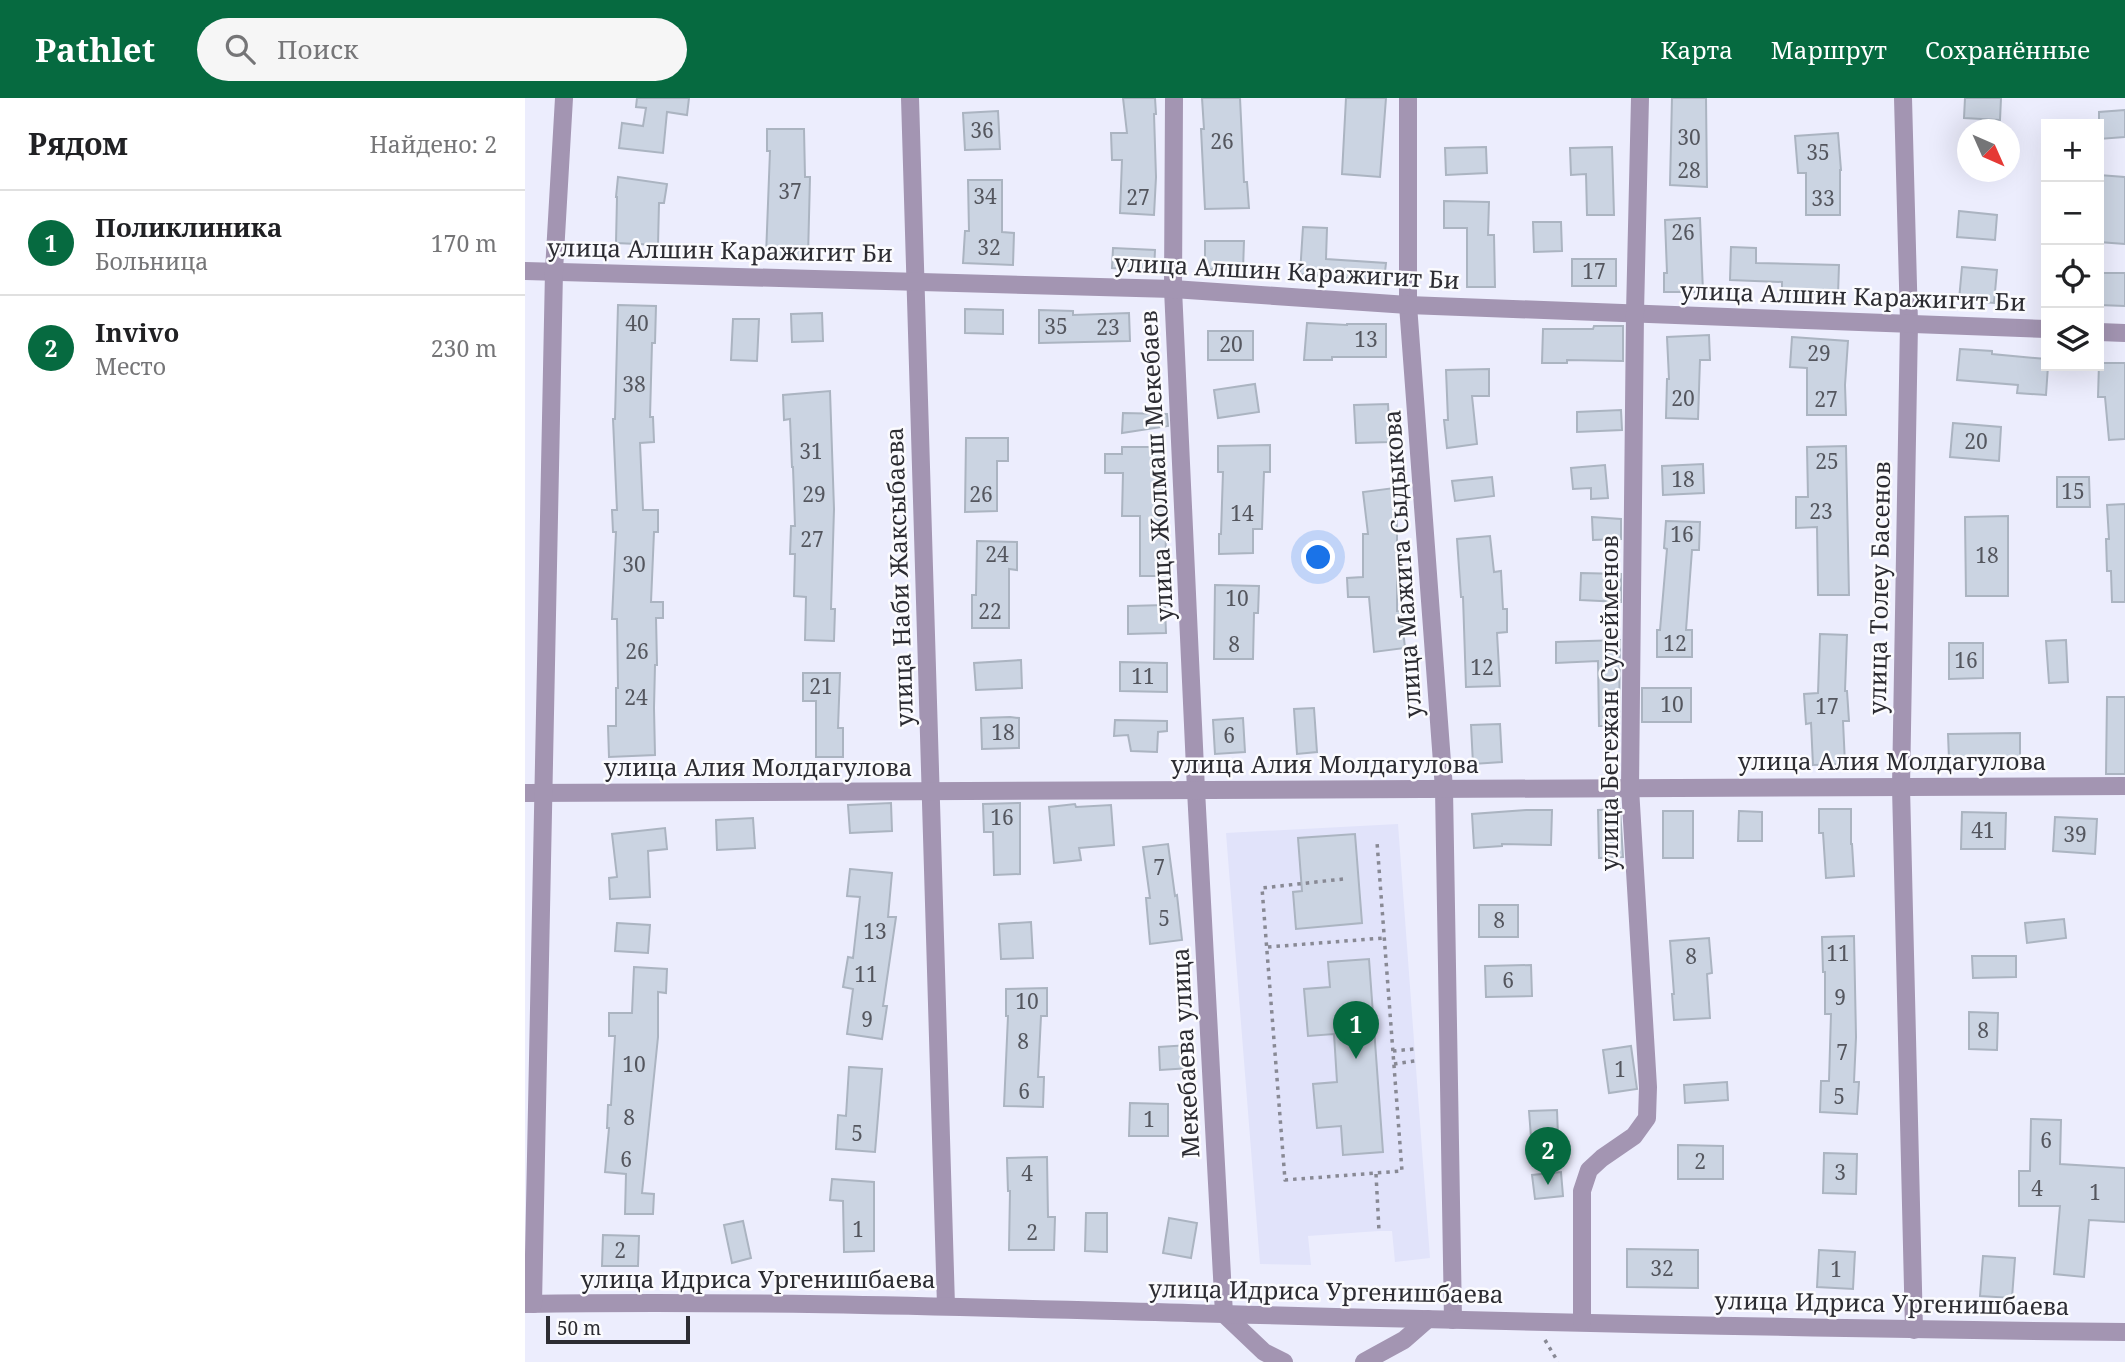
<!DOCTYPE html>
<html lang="ru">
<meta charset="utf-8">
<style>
body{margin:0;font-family:"Noto Serif",serif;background:#f6f6f6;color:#202124}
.controls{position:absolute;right:21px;top:21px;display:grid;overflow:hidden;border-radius:0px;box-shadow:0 7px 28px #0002}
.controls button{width:63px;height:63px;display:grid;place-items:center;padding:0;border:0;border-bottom:2px solid #e0e0e0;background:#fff;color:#202124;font:35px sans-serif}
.compass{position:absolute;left:1432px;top:21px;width:63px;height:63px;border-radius:50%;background:#fff;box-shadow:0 7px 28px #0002;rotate:135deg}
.scale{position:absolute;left:21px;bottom:18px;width:144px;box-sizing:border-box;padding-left:7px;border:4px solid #2c2c32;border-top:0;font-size:19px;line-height:24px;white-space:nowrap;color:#2c2c32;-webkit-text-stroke:5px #fbfbfe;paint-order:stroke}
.you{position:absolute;left:794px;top:460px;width:24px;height:24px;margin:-18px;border:5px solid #fff;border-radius:50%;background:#1a73e8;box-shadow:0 0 0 10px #1a73e833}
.badge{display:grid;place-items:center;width:46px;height:46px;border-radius:50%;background:#066a40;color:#fff;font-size:23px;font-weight:700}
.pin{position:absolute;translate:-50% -58px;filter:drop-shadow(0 2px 4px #0008)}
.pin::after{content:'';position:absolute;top:37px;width:24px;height:21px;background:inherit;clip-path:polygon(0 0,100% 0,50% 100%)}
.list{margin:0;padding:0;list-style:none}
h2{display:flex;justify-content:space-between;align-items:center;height:91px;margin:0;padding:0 28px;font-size:30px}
h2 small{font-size:23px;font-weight:400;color:#757577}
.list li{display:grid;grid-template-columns:46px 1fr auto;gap:21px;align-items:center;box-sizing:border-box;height:105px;padding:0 28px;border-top:2px solid #e0e0e0}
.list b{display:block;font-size:26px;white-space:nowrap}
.list p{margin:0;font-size:23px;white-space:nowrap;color:#757577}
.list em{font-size:23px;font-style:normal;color:#757577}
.icon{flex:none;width:38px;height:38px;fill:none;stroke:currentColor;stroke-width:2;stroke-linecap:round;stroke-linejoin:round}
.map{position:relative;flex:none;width:1600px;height:1264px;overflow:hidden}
header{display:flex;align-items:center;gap:42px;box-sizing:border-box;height:98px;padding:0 35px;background:#066a40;color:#fff}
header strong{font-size:33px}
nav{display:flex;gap:38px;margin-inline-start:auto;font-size:24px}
.search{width:490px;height:63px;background:#f6f6f6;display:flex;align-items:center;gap:18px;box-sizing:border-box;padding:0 24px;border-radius:38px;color:#757577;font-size:26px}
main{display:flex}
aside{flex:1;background:#fff}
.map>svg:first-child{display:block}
.built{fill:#e1e3fa}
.building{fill:#cbd4e2;stroke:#abb4c1;stroke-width:2}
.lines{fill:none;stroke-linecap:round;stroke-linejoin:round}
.path{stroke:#888994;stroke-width:3.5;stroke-dasharray:3.5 5;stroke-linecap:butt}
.minor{stroke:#a395b2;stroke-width:18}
.labels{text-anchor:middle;stroke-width:5;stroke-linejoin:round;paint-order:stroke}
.number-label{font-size:21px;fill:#54565e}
.street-label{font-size:24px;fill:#2c2c32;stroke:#fbfbfe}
</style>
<header>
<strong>Pathlet</strong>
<div class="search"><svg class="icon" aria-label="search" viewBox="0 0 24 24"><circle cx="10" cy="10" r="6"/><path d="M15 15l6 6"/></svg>Поиск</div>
<nav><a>Карта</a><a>Маршрут</a><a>Сохранённые</a></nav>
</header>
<main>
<aside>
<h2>Рядом<small>Найдено: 2</small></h2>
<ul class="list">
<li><span class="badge">1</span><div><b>Поликлиника</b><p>Больница</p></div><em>170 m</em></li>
<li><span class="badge">2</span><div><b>Invivo</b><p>Место</p></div><em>230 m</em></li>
</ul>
</aside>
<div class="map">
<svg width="1600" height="1264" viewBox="0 0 1600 1264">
<rect width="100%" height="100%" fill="#ecedfd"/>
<polygon class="built" points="873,726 905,1160 870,1164 867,1133 854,1133 783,1138 786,1167 735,1166 701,735"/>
<g class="building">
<polygon points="112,0 164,0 162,17 142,14 138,55 94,50 97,25 118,28 121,10 111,9"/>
<polygon points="598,0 630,0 631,16 629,16 631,79 629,117 595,115 597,62 587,62 586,35 602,35"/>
<polygon points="677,0 715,0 719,84 722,84 724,110 680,111 676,31 679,31"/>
<polygon points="821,0 861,0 855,79 817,76"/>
<polygon points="1147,0 1181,0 1182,89 1145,87"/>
<polygon points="1440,0 1476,0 1475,22 1439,20"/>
<polygon points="1600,12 1600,39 1574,41 1574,14"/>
<polygon points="473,13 475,51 440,52 438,15"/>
<polygon points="242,31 279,31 280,79 285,79 283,159 241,158 245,53 242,53"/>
<polygon points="1313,35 1316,72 1315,72 1315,117 1281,117 1281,75 1273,75 1270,38"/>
<polygon points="961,49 962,75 921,77 920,50"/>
<polygon points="1087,49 1089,117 1062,117 1061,76 1046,77 1045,50"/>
<polygon points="1574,77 1600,79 1600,146 1574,144"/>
<polygon points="93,79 142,86 139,105 134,105 133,147 91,145 92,99 91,99"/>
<polygon points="443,82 477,82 477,134 489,135 488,167 438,165 440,133 444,133"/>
<polygon points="919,103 964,104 963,137 969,137 970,189 942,189 942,130 919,130"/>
<polygon points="1434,113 1472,117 1470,142 1432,139"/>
<polygon points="1175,120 1178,194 1139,194 1139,175 1142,175 1140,122"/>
<polygon points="1008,124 1036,124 1037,153 1009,154"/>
<polygon points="778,129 802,130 801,161 861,165 859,183 775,176"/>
<polygon points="680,143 719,143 718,172 680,171"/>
<polygon points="1206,149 1231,150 1231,165 1314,167 1313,197 1257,195 1257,184 1205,182"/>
<polygon points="588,150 630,152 629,173 587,170"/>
<rect x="1047" y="161" width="44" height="27"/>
<polygon points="1437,169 1472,172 1469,205 1434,202"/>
<polygon points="1574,175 1600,175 1600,208 1574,207"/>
<polygon points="93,207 131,208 130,245 127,245 125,319 128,319 129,344 115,345 118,412 133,412 133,434 129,434 126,504 138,504 138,520 131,520 132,567 130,567 129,610 130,657 84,659 83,628 91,628 91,590 93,590 92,521 87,521 91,434 88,434 87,412 92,412 88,321 90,321"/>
<polygon points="440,211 478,212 478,236 440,235"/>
<polygon points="514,212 548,213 548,217 604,215 605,243 514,245"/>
<polygon points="297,215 298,243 267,244 266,216"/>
<polygon points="208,221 234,221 232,263 206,262"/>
<polygon points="782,225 822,227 822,226 861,226 861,259 807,259 807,262 779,262"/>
<polygon points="1069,228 1098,228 1098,263 1042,262 1042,265 1017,265 1018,231 1068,231"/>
<rect x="683" y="233" width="45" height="29"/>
<polygon points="1184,237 1185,262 1175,262 1173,321 1141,320 1142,281 1144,281 1142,239"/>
<polygon points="1267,239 1323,243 1320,287 1321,317 1282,317 1282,270 1265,269"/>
<polygon points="1435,251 1467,253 1467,256 1521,261 1521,268 1523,268 1521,297 1492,295 1493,287 1432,282"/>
<polygon points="1574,265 1600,265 1600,341 1584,342 1580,299 1573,299"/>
<polygon points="964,271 964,298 947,298 952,346 922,350 919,322 923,322 921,272"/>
<polygon points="730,286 734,314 693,320 689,292"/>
<polygon points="305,293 309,411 306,511 310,511 309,543 280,542 281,499 269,498 270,456 265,456 266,428 270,428 268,369 267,369 265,321 259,322 258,297"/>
<polygon points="863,306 865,344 831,345 829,307"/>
<polygon points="1096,312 1097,332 1052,334 1052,314"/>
<polygon points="598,315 642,316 643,328 597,335"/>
<polygon points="1428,325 1476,329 1474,363 1425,359"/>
<polygon points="441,340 483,340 483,363 472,363 472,413 440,414"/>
<polygon points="745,347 745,374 739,374 737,431 728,431 728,455 694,456 694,436 696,436 698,374 693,374 693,348"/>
<polygon points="1321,348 1324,497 1293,497 1292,429 1271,430 1271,399 1283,399 1282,349"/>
<polygon points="597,349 639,349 638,391 642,391 640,478 615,478 615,418 597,418 598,375 580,375 580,356 597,356"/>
<polygon points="1178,366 1179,395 1138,397 1137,368"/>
<polygon points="1080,367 1083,400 1066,401 1066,390 1048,391 1046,370"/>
<polygon points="967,379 969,398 930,403 927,383"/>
<polygon points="1532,379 1564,379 1565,409 1532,409"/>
<polygon points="869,390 872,423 872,513 876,513 880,550 849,554 844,499 823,499 822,480 838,479 838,436 843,436 838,394"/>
<polygon points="1600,406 1600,504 1587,504 1586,473 1582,473 1581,441 1584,441 1582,407"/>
<polygon points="1483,418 1483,498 1441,498 1440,419"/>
<polygon points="1067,419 1096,421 1096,441 1068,442"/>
<polygon points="1141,423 1175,424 1174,452 1167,452 1161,532 1167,532 1167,559 1132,559 1132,532 1135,532 1142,451 1139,450"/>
<polygon points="965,438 969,474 976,473 978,511 982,511 982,534 972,535 975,588 941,589 938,499 936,499 932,441"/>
<polygon points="452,443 492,444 492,472 484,471 484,530 447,530 447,497 451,497"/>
<polygon points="1056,475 1096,476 1096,504 1055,502"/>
<polygon points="690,487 734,488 733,515 729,515 728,561 689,561"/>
<polygon points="640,507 641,535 603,536 603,508"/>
<polygon points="1295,536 1322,537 1320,593 1322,593 1324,623 1318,623 1320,666 1288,667 1286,625 1281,626 1279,596 1293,595"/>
<polygon points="1095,542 1094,628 1074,628 1073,563 1031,565 1031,544"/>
<polygon points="1541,542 1543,584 1524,585 1521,543"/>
<polygon points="1424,545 1458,545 1458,580 1424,581"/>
<polygon points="496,562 497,590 451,592 449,565"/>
<polygon points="595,564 642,565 642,594 595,593"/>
<polygon points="278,575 315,575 313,630 318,630 318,659 291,659 291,603 278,603"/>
<rect x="1117" y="590" width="49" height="34"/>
<polygon points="1582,599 1600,599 1600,676 1581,676"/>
<polygon points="789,610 792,654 772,656 769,611"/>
<polygon points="485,619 494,620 494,650 457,651 456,620"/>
<polygon points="718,620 720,654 690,656 688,622"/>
<polygon points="590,622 642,623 642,633 633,634 632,654 606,653 603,637 589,638"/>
<polygon points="975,626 977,664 948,666 946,627"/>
<polygon points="1495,635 1495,660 1424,661 1423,636"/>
<polygon points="366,705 367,733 325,735 323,707"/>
<polygon points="495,705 495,776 469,777 468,734 459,734 458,706"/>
<polygon points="550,706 551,709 586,707 589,747 554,750 556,762 529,765 524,709"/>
<polygon points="1095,711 1098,759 1074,760 1073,712"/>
<polygon points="1294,711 1326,711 1326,746 1327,746 1329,778 1301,780 1298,735 1294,735"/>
<polygon points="1001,712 1027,712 1026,747 977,746 977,748 949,750 947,716"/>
<rect x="1138" y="713" width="30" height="47"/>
<polygon points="1214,713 1237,714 1237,743 1213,743"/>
<polygon points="1437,714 1481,715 1480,751 1436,751"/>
<polygon points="1530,719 1572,721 1570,756 1528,753"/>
<polygon points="228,720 230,750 192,752 191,722"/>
<polygon points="140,730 142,751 123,753 125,799 85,801 84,780 92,779 87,736"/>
<polygon points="830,736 837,825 771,831 768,794 777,793 773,740"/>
<polygon points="643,746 650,798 652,797 657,842 625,846 621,800 625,800 618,749"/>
<polygon points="325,771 367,775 363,819 371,819 358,908 362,908 357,941 322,936 328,891 318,889 323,859 328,860 335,799 322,798"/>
<rect x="954" y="807" width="39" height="32"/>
<polygon points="1539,821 1541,840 1502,845 1500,825"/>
<polygon points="506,824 508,860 476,861 474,826"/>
<polygon points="92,825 125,827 123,855 90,853"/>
<polygon points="1329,838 1331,939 1329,984 1334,984 1332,1016 1295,1014 1296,983 1304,983 1306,916 1300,916 1300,874 1298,874 1297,839"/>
<polygon points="1184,840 1187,875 1182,876 1185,920 1149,922 1147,896 1149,896 1145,843"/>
<polygon points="1447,858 1491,858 1491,879 1448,880"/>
<polygon points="844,861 858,1054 818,1057 816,1028 792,1030 788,986 812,984 809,936 783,938 779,891 805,889 803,864"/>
<polygon points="1006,867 1007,898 961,899 960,868"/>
<polygon points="109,869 142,871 141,895 133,894 133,939 117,1095 129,1096 128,1116 100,1116 101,1076 80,1074 84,1030 82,1030 83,1007 86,1007 90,938 84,938 84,915 107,915"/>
<polygon points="522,890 522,918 516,918 513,979 519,979 518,1009 479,1008 483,918 481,918 481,891"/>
<polygon points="1444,914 1473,915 1472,952 1444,951"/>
<polygon points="664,947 666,970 635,972 634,949"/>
<polygon points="1106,948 1112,991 1084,995 1078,952"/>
<polygon points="324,969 357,971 350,1054 311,1051 313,1017 321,1018"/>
<polygon points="1202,984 1203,1002 1160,1005 1159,987"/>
<polygon points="605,1005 643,1006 643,1038 604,1038"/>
<polygon points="1032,1012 1033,1038 1006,1039 1004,1013"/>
<polygon points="1506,1021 1536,1022 1535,1066 1600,1070 1600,1124 1564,1122 1559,1179 1529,1176 1535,1108 1494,1108 1494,1073 1505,1073"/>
<polygon points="1153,1047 1198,1048 1198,1081 1153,1081"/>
<polygon points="1299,1055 1332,1056 1331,1096 1298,1095"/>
<polygon points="522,1059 523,1119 530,1119 529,1152 484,1152 485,1093 483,1093 482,1060"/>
<polygon points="1036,1074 1038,1098 1010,1101 1007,1077"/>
<polygon points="307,1081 349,1084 349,1153 319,1154 318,1103 305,1102"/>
<polygon points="561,1115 582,1115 582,1154 560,1153"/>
<polygon points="644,1120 672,1125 666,1160 638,1155"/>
<polygon points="218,1123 226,1160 207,1165 199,1127"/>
<polygon points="78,1137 114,1138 113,1168 77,1168"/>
<polygon points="1102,1151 1173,1152 1173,1190 1102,1189"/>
<polygon points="1294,1152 1330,1154 1328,1191 1292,1189"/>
<polygon points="1458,1158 1490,1160 1487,1200 1455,1198"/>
</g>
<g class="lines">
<g class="path">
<polyline points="818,781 737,790 760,1082 877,1073 852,744"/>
<polyline points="743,849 859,840"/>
<polyline points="868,953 889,951"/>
<polyline points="869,966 890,963"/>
<polyline points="851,1076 854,1133"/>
<polyline points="1020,1242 1033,1264"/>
</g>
<g class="minor">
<polyline points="385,0 421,1208"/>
<polyline points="649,0 648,191 671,692 699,1216 739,1254 759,1264"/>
<polyline points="883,0 883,207 919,691 928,1222"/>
<polyline points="1378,0 1384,225 1376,689 1389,1232"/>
<polyline points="0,173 648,191 883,207 1521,231"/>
<polyline points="1574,234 1600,235"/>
<polyline points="0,695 1600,688"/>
<path d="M0 1206C233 1202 466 1210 699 1216 1000 1224 1300 1231 1600 1234"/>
<polyline points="8,1206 29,173 39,0"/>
<polyline points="1057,1224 1057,1093 1064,1072 1077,1060 1109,1038 1122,1020 1123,989 1105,690 1110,215 1115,0"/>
<polyline points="839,1264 879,1242 903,1221"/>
</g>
</g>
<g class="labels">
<g class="number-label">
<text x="457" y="40">36</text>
<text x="1164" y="47">30</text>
<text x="697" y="51">26</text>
<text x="1293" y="62">35</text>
<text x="1164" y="80">28</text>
<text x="265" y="101">37</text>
<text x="460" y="106">34</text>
<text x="613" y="107">27</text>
<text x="1298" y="108">33</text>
<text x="1158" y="142">26</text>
<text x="464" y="157">32</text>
<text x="1069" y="181">17</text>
<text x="112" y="233">40</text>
<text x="531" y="236">35</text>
<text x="583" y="237">23</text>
<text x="841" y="249">13</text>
<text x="706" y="254">20</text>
<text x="1294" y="263">29</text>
<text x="109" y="294">38</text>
<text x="1158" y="308">20</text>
<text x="1301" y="309">27</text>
<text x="1451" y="351">20</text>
<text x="286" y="361">31</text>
<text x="1302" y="371">25</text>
<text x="1158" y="389">18</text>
<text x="1548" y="401">15</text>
<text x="289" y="404">29</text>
<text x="456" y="404">26</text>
<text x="1296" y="421">23</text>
<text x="717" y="423">14</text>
<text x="1157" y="444">16</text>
<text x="287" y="449">27</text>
<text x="472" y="464">24</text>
<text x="1462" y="465">18</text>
<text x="109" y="474">30</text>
<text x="712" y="508">10</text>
<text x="465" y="521">22</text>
<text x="1150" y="553">12</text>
<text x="709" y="554">8</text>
<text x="112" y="561">26</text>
<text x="1441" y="570">16</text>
<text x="957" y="577">12</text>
<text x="618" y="586">11</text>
<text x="296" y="596">21</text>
<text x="111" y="607">24</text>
<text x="1147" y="614">10</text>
<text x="1302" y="616">17</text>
<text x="478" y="642">18</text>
<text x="704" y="645">6</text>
<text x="477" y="727">16</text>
<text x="1458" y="740">41</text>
<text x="1550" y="744">39</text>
<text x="634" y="777">7</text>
<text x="639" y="828">5</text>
<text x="974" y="830">8</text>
<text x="350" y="841">13</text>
<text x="1313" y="863">11</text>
<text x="1166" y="866">8</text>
<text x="341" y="884">11</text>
<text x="983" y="890">6</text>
<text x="1315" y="907">9</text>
<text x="502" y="911">10</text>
<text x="342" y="929">9</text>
<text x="1458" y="940">8</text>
<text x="498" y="951">8</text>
<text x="1317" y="962">7</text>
<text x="109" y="974">10</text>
<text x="1095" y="979">1</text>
<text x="499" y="1001">6</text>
<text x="1314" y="1006">5</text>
<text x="104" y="1027">8</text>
<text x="624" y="1029">1</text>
<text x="332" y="1043">5</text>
<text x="1521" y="1050">6</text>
<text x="101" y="1069">6</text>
<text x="1175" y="1071">2</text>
<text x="1315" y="1082">3</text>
<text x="502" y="1083">4</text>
<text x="1512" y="1098">4</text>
<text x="1570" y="1102">1</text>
<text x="333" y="1139">1</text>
<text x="507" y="1142">2</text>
<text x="95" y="1160">2</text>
<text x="1137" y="1178">32</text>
<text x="1311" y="1179">1</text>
</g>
<g class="street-label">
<text transform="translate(195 153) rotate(1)" y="8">улица Алшин Каражигит Би</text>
<text transform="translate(762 174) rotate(3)" y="8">улица Алшин Каражигит Би</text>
<text transform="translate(1328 199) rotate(2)" y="8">улица Алшин Каражигит Би</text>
<text transform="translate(632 368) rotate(-93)" y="8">улица Жолмаш Мекебаев</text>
<text transform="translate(878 466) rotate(-94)" y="8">улица Мажита Сыдыкова</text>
<text transform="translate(375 479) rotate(-92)" y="8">улица Наби Жаксыбаева</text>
<text transform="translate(1355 490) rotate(-89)" y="8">улица Толеу Басенов</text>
<text transform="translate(1085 605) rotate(-90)" y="8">улица Бегежан Сулейменов</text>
<text x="1367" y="672">улица Алия Молдагулова</text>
<text x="800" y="675">улица Алия Молдагулова</text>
<text x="233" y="678">улица Алия Молдагулова</text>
<text transform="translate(661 955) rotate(-93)" y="8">Мекебаева улица</text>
<text x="233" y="1190">улица Идриса Ургенишбаева</text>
<text transform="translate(801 1194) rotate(1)" y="8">улица Идриса Ургенишбаева</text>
<text transform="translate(1367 1206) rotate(1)" y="8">улица Идриса Ургенишбаева</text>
</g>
</g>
</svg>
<div class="controls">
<button>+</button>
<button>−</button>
<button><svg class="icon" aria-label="locate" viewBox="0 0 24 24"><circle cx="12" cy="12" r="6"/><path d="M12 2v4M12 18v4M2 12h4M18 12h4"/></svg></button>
<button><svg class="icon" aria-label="layers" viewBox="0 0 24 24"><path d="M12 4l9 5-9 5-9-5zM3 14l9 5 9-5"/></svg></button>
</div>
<svg class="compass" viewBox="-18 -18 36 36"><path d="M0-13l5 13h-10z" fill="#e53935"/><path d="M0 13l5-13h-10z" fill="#757577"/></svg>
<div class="scale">50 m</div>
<div class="you"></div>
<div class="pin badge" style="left:831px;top:961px">1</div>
<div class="pin badge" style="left:1023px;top:1087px">2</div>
</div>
</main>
